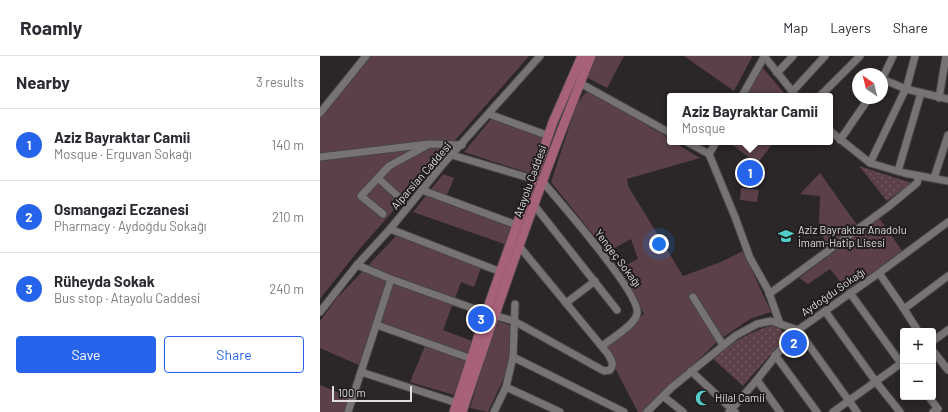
<!DOCTYPE html>
<meta charset="utf-8">
<style>
body{margin:0;font-family:Barlow,sans-serif;background:#f7f7f7;color:#2b2b33}
.controls{position:absolute;right:12px;bottom:12px;display:grid;overflow:hidden;border-radius:4px;box-shadow:0 2px 6px #0003}
.controls button{width:36px;height:36px;display:grid;place-items:center;padding:0;border:0;border-bottom:1px solid #e1e1e2;background:#fff;color:#2b2b33;font:20px sans-serif}
.compass{position:absolute;left:532px;top:12px;width:36px;height:36px;border-radius:50%;background:#fff;box-shadow:0 2px 6px #0003;rotate:325deg}
.scale{position:absolute;left:12px;bottom:10px;width:80px;box-sizing:border-box;padding-left:4px;border:2px solid #dedcdc;border-top:0;font-size:11px;line-height:14px;white-space:nowrap;color:#dedcdc;-webkit-text-stroke:3px #211d1e;paint-order:stroke}
.you{position:absolute;left:339px;top:188px;width:14px;height:14px;margin:-10px;border:3px solid #fff;border-radius:50%;background:#1a73e8;box-shadow:0 0 0 6px #1a73e833}
.badge{display:grid;place-items:center;width:26px;height:26px;border-radius:50%;background:#2563eb;color:#fff;font-size:13px;font-weight:700}
.pin{position:absolute;translate:-50% -50%;border:2px solid #fff;box-shadow:0 1px 4px #0006}
.popup{position:absolute;left:347px;top:37px;width:166px;height:52px;box-sizing:border-box;display:grid;place-content:center;border-radius:4px;background:#fff;filter:drop-shadow(0 1px 3px #0005);font-size:13px;white-space:nowrap;color:#7c7c81}
.popup b{font-size:15px;color:#2b2b33}
.popup::after{content:'';position:absolute;left:50%;top:100%;margin-left:-8px;border:8px solid transparent;border-top-color:#fff}
.list{margin:0;padding:0;list-style:none}
h2{display:flex;justify-content:space-between;align-items:center;height:52px;margin:0;padding:0 16px;font-size:17px}
h2 small{font-size:13px;font-weight:400;color:#7c7c81}
.list li{display:grid;grid-template-columns:26px 1fr auto;gap:12px;align-items:center;box-sizing:border-box;height:72px;padding:0 16px;border-top:1px solid #e1e1e2}
.list b{display:block;font-size:15px;white-space:nowrap}
.list p{margin:0;font-size:13px;white-space:nowrap;color:#7c7c81}
.list em{font-size:13px;font-style:normal;color:#7c7c81}
.actions{display:flex;gap:8px;padding:12px 16px}
.actions a{flex:1;padding:9px 0;border:1px solid #2563eb;border-radius:4px;text-align:center;font-size:14px;color:#2563eb}
.actions .main{background:#2563eb;color:#fff}
.map{position:relative;flex:none;width:628px;height:356px;overflow:hidden}
header{display:flex;align-items:center;gap:24px;box-sizing:border-box;height:56px;padding:0 20px;background:#fff;border-bottom:1px solid #e1e1e2}
header strong{font-size:19px}
nav{display:flex;gap:22px;margin-inline-start:auto;font-size:14px}
main{display:flex}
aside{flex:1;background:#fff}
.map>svg:first-child{display:block}
.grass{fill:#5b4048}
.park{fill:url(#park-dots)}
.lines{fill:none;stroke-linecap:round;stroke-linejoin:round}
.minor-casing{stroke:#484445;stroke-width:9}
.major-casing{stroke:#484445;stroke-width:11}
.minor{stroke:#777273;stroke-width:7}
.major{stroke:#a7617a;stroke-width:9}
.labels{text-anchor:middle;stroke-width:4;stroke-linejoin:round;paint-order:stroke}
.street-label{font-size:11px;fill:#dedcdc;stroke:#211d1e}
.poi-label{font-size:11px;fill:#dedcdc;stroke:#211d1e;text-anchor:start}
</style>
<header>
<strong>Roamly</strong>
<nav><a>Map</a><a>Layers</a><a>Share</a></nav>
</header>
<main>
<aside>
<h2>Nearby<small>3 results</small></h2>
<ul class="list">
<li><span class="badge">1</span><div><b>Aziz Bayraktar Camii</b><p>Mosque · Erguvan Sokağı</p></div><em>140 m</em></li>
<li><span class="badge">2</span><div><b>Osmangazi Eczanesi</b><p>Pharmacy · Aydoğdu Sokağı</p></div><em>210 m</em></li>
<li><span class="badge">3</span><div><b>Rüheyda Sokak</b><p>Bus stop · Atayolu Caddesi</p></div><em>240 m</em></li>
</ul>
<div class="actions"><a class="main">Save</a><a>Share</a></div>
</aside>
<div class="map">
<svg width="628" height="356" viewBox="0 0 628 356">
<defs>
<pattern id="park-dots" width="8" height="8" patternUnits="userSpaceOnUse"><rect width="8" height="8" fill="#5b4048"/><path d="M2 2h.1M6 6h.1" fill="none" stroke="#725b62" stroke-width="1.8" stroke-linecap="round"/></pattern>
</defs>
<rect width="100%" height="100%" fill="#2b2627"/>
<g class="grass">
<polygon points="50,0 209,0 37,196 0,243 0,61"/>
<polygon points="273,0 304,0 287,32 264,20"/>
<polygon points="364,0 432,0 432,1 414,35"/>
<polygon points="443,12 464,37 462,40 425,40"/>
<polygon points="268,34 350,83 350,86 354,86 380,102 307,123 308,130 363,220 401,206 423,195 451,256 430,263 399,284 324,356 318,356 284,291 324,258 298,213 318,203 311,183 287,196 231,126 257,47"/>
<polygon points="171,63 223,81 212,118 144,96"/>
<polygon points="409,86 454,86 437,108"/>
<polygon points="500,117 537,169 507,193 499,166 500,140 480,138"/>
<polygon points="123,118 134,122 124,146 194,171 187,189 93,156"/>
<polygon points="421,132 439,134 437,146 420,144"/>
<polygon points="559,162 583,196 528,235 510,213 488,228 479,222"/>
<polygon points="76,180 161,212 154,231 141,226 123,274 152,285 134,339 90,326 107,285 55,267 41,310 0,292 0,265 17,242"/>
<polygon points="176,264 192,270 189,311 168,356 150,352"/>
<polygon points="0,329 30,341 25,356 0,356"/>
</g>
<g class="park">
<polygon points="539,110 592,127 567,145"/>
<path d="M452 269 459 271 464 277 465 282 423 330 391 301C411 288 429 276 452 269Z"/>
</g>
<g class="lines">
<defs>
<g id="minor">
<polyline points="444,0 476,40"/>
<polyline points="573,0 562,23 586,33 628,43"/>
<polyline points="457,17 473,0"/>
<polyline points="260,27 350,77"/>
<polyline points="472,36 505,0"/>
<polyline points="422,40 444,1"/>
<polyline points="500,40 540,0"/>
<polyline points="619,42 626,0"/>
<polyline points="0,57 46,0"/>
<polyline points="169,58 229,80"/>
<polyline points="510,75 550,107 584,117 628,125"/>
<polyline points="520,84 549,42"/>
<polyline points="367,86 389,98"/>
<polyline points="396,86 389,98 415,161 430,202 448,234 460,268"/>
<polyline points="132,99 213,123"/>
<polyline points="0,101 109,88 142,89"/>
<polyline points="550,107 587,30 595,0"/>
<polyline points="578,115 601,37"/>
<polyline points="58,122 81,143"/>
<polyline points="614,122 628,79"/>
<path d="M222 125C238 144 322 239 317 258 315 269 291 283 282 290"/>
<polyline points="102,134 197,169"/>
<polyline points="214,149 297,254"/>
<polyline points="63,158 41,140 69,110 106,90"/>
<polyline points="70,173 181,216"/>
<path d="M37 209 71 223 166 257 194 265 284 315 290 314C295 308 291 304 288 298L199 190"/>
<polyline points="559,217 584,253 628,220"/>
<polyline points="530,237 583,310"/>
<polyline points="449,238 568,151 597,127 599,120"/>
<polyline points="373,241 403,289"/>
<polyline points="246,247 275,225"/>
<polyline points="584,253 598,275"/>
<polyline points="505,255 556,326 580,356"/>
<polyline points="0,256 37,209 70,173 124,107 220,0"/>
<polyline points="57,269 152,303"/>
<polyline points="613,285 628,274"/>
<polyline points="613,295 628,314"/>
<polyline points="455,299 497,356"/>
<polyline points="193,301 304,356"/>
<polyline points="371,315 415,356"/>
<polyline points="41,316 137,347"/>
<polyline points="437,324 460,356"/>
<polyline points="186,331 240,356"/>
<polyline points="343,340 363,356"/>
<polyline points="609,341 618,353 613,356"/>
<polyline points="28,356 71,223"/>
<polyline points="174,356 186,331 193,301 195,248"/>
<polyline points="327,356 351,332 415,280 437,268 451,265 478,274 537,356"/>
<polyline points="409,356 436,325 468,284 478,274 559,217 628,166"/>
<polyline points="513,356 583,306"/>
</g>
<g id="major">
<polyline points="134,356 166,257 233,66 262,0"/>
<path d="M142 356C182 236 223 117 271 0"/>
</g>
</defs>
<use href="#minor" class="minor-casing"/>
<use href="#major" class="major-casing"/>
<use href="#minor" class="minor"/>
<use href="#major" class="major"/>
</g>
<defs>
<symbol id="school-bare" viewBox="-9 -9 18 18"><path d="M0-5L7-2L0 1L-7-2ZM-4 1L0 2.5L4 1V4Q0 6-4 4Z" fill="#54cdc8" stroke="#211d1e" stroke-width="2.5" paint-order="stroke"/></symbol>
<symbol id="mosque-bare" viewBox="-9 -9 18 18"><path d="M3.5-4.9A6 6 0 1 0 3.5 4.9A5 5 0 1 1 3.5-4.9Z" fill="#54cdc8" stroke="#211d1e" stroke-width="2.5" paint-order="stroke"/></symbol>
</defs>
<g fill-rule="evenodd">
<use href="#school-bare" x="455" y="169" width="22" height="22"/>
<use href="#mosque-bare" x="372" y="331" width="22" height="22"/>
</g>
<g class="labels">
<g class="street-label">
<text transform="translate(101 120) rotate(-49)" y="4">Alparslan Caddesi</text>
<text transform="translate(210 125) rotate(-70)" y="4">Atayolu Caddesi</text>
<text transform="translate(298 202) rotate(53)" y="4">Yengeç Sokağı</text>
<text transform="translate(513 236) rotate(-35)" y="4">Aydoğdu Sokağı</text>
</g>
<g class="poi-label">
<text x="478" y="178">Aziz Bayraktar Anadolu<tspan x="478" dy="13">İmam-Hatip Lisesi</tspan></text>
<text x="395" y="346">Hilal Camii</text>
</g>
</g>
</svg>
<div class="controls">
<button>+</button>
<button>−</button>
</div>
<svg class="compass" viewBox="-18 -18 36 36"><path d="M0-13l5 13h-10z" fill="#e53935"/><path d="M0 13l5-13h-10z" fill="#7c7c81"/></svg>
<div class="scale">100 m</div>
<div class="you"></div>
<div class="pin badge" style="left:430px;top:117px">1</div>
<div class="popup"><b>Aziz Bayraktar Camii</b>Mosque</div>
<div class="pin badge" style="left:474px;top:287px">2</div>
<div class="pin badge" style="left:161px;top:263px">3</div>
</div>
</main>
